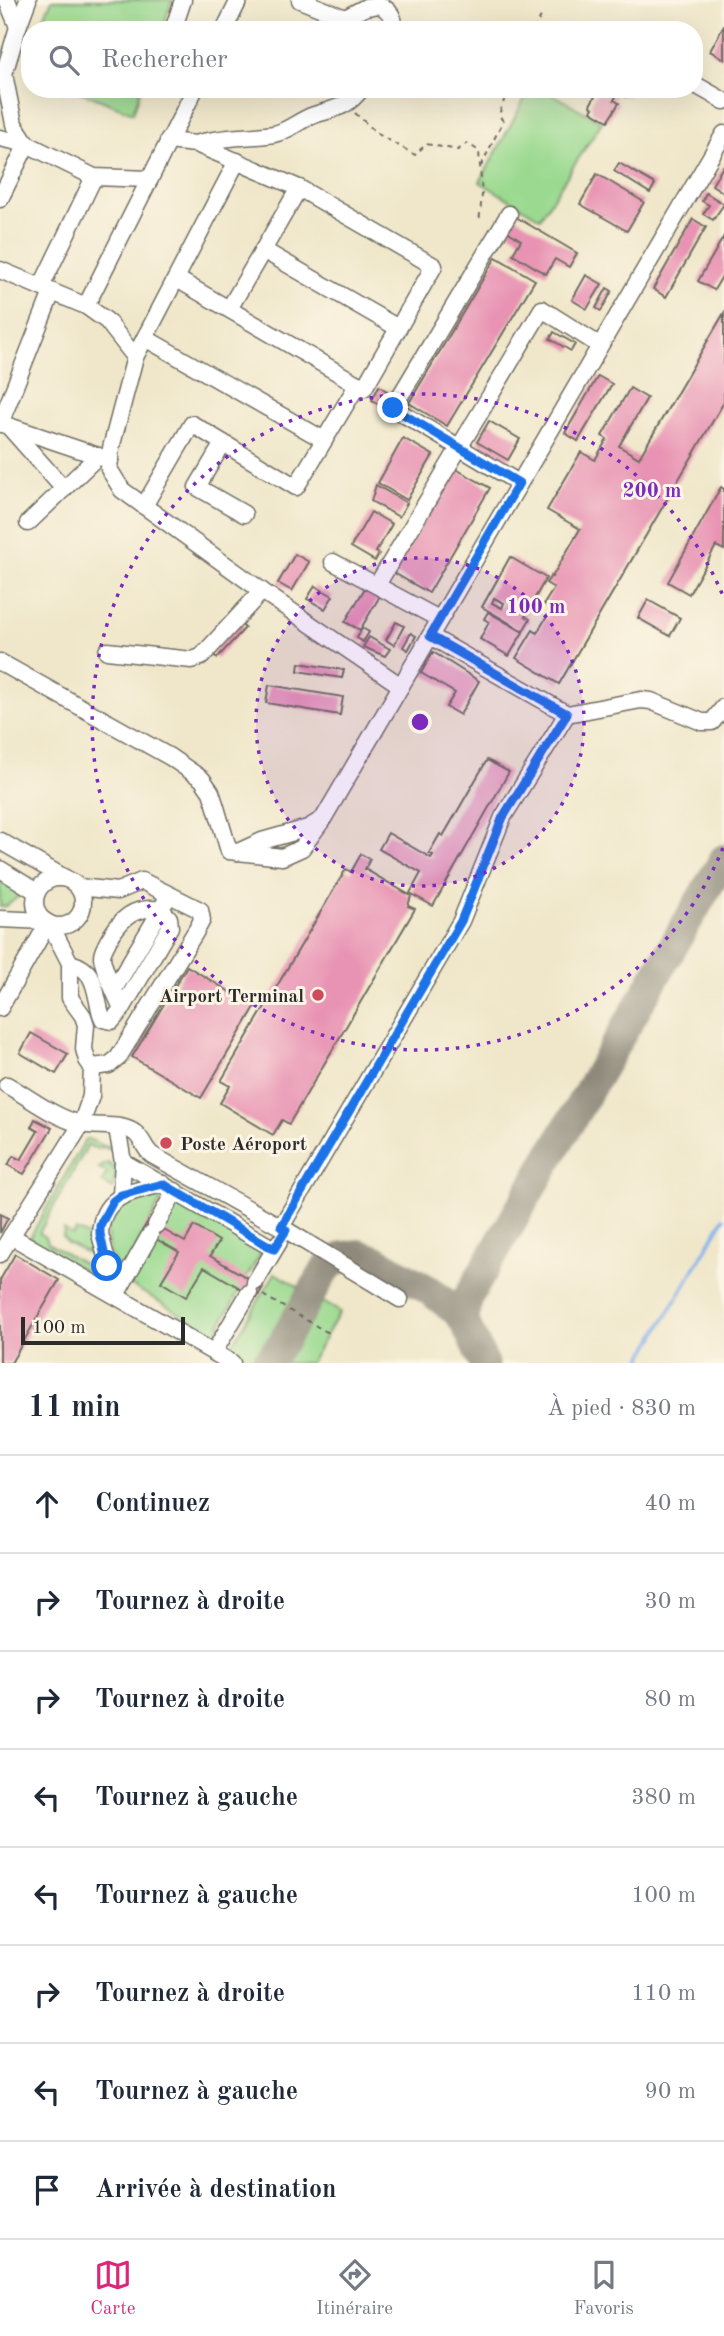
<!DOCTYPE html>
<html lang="fr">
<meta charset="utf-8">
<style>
body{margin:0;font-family:"Old Standard TT",serif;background:#f2f2f3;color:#1f2937}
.scale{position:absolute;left:21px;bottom:18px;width:164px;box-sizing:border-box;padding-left:7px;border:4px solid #2b2b2b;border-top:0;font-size:19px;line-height:24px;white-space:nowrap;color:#2b2b2b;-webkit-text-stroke:5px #fcf5e5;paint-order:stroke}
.stop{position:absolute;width:21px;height:21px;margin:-16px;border:5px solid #1a73e8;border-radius:50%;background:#fff}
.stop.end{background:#1a73e8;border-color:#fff;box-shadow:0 2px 7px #0008}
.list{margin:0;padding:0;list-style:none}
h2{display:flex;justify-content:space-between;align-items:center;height:91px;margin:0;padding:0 28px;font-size:30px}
h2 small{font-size:23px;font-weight:400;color:#747a83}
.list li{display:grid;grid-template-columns:46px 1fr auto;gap:21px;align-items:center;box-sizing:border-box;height:98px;padding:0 28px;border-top:2px solid #e0e1e3}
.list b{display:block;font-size:26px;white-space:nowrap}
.list em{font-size:23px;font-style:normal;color:#747a83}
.icon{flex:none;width:38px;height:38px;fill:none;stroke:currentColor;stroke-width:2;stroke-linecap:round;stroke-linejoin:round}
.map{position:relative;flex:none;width:724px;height:1363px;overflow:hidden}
.search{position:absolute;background:#fff;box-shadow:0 7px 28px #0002;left:21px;right:21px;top:21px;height:77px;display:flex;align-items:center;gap:18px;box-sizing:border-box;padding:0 24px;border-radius:28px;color:#747a83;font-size:26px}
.sheet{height:875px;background:#fff}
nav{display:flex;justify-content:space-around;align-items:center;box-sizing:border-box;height:98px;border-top:2px solid #e0e1e3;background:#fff;font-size:19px;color:#747a83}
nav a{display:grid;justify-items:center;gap:4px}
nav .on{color:#db2777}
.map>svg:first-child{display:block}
.green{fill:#9ad98f;stroke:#62825d;stroke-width:2}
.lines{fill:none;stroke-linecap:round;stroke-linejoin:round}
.stream{stroke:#81b0ec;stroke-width:3.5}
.taxiway{stroke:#8e897a;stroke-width:30}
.building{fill:#e893b3;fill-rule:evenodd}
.minor-casing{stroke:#706d63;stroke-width:19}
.path{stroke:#706d63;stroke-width:2;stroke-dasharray:5 5;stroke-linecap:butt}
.minor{stroke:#fff;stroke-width:16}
.route{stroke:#1a73e8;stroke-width:9}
.ring{fill:none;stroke:#7b2cbf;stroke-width:3.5;stroke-dasharray:3.5 7}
.poi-dot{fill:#d1495b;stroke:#fcf5e5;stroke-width:2.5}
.labels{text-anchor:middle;stroke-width:6;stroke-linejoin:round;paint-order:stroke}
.poi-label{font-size:19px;font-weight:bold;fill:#2b2b2b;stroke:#fcf5e5;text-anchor:end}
.centre{fill:#7b2cbf;stroke:#fcf5e5;stroke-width:3.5}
.ring-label{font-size:21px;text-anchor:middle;font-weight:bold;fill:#7b2cbf;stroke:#fcf5e5;stroke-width:6;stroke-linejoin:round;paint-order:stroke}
</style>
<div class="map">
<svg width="724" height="1363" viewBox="0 0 724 1363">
<rect width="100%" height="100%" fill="#fcf5e5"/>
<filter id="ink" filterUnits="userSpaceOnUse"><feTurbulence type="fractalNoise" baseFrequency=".0143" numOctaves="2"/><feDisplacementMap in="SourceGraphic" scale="14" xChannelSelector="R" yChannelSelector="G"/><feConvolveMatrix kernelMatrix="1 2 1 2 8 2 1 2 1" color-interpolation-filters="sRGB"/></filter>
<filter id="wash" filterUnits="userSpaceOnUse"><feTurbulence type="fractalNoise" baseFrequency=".00686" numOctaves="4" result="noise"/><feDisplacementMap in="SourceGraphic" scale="28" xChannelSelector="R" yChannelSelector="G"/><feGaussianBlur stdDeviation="1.57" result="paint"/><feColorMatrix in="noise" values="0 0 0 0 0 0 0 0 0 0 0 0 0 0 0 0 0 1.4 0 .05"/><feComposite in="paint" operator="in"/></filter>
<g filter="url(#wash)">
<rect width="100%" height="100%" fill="#f0e7ca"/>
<g class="green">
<polygon points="52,0 172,0 162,30 38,30"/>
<polygon points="73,89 141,89 133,113"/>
<polygon points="530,89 543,89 602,122 540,218 480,182"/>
<polygon points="0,877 26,891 6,906 0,907"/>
<polygon points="88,1139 106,1147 113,1146 114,1151 104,1147 97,1149 88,1145 39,1233 46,1238 48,1243 102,1275 103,1281 29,1239 84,1142"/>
<polygon points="108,1163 116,1170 113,1189 102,1182 107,1173 99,1168"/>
<path d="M158 1193 162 1199 127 1264 122 1268H118C105 1250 100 1214 124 1201 133 1196 148 1196 158 1193Z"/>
<polygon points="178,1200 263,1249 215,1334 130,1285"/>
<polygon points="64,1230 73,1235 76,1230 94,1239 99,1259 67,1243 63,1237"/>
<polygon points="275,1273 302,1289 267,1348 254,1363 242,1363 227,1353"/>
<polygon points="315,1297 340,1312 310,1363 276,1363"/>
</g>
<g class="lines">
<polyline class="stream" points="639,1363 724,1218"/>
<g class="taxiway">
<polyline points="464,1321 468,1297 724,859"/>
<polyline points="266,1363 282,1343 327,1267 344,1256 359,1254 376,1260 429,1290 455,1310 464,1321 484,1363"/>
</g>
</g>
<g id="blocks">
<g class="building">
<polygon points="724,25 724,59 710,51"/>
<polygon points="466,89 472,90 468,98 463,95"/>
<polygon points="599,89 631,89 626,97 618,93 614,100 619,103 608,121 591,111 593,108 590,105"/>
<polygon points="619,163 655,184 650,193 614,171"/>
<polygon points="724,165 724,193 712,185"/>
<polygon points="597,174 644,202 627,231 580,204"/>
<polygon points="706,193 724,204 713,220 703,214 709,205 702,201"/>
<polygon points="516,217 577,253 569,267 555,259 546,274 513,254 521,240 507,231"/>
<polygon points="693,219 706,227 666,297 653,289"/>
<polygon points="724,236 724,273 714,290 698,281"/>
<polygon points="496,257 535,280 447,426 409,403"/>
<polygon points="586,275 602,284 587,309 572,300"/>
<polygon points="607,288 612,291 601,311 596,308"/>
<polygon points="724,313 724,402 559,684 516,658 533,630 537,633 552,608 544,604 554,588 546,583 551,576 552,577 580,529 547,510 581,452 595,460 607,439 602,436 630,388 647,398 619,446 639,458"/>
<polygon points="554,332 575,344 571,351 550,339"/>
<polygon points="598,376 612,384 578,441 565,433"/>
<polygon points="379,386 390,393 382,407 372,400"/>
<polygon points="489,421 520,439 508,460 477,442"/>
<polygon points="403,438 433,455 407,500 378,483"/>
<polygon points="454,468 490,488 429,593 394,573"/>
<polygon points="376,485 407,503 399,517 371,501"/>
<polygon points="721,487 724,489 724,550 716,546 689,594 668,582"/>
<polygon points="371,512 392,524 376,552 379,554 375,561 351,547"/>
<polygon points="295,554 309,562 292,591 278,583"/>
<path d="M510 557 546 578 525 616 530 619 523 631 482 607ZM494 598 504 603 502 608 492 603Z"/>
<polygon points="315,586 333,596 325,609 307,599"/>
<polygon points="365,588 380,596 360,630 345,622"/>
<polygon points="648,600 680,618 670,636 638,618"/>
<polygon points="488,612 523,632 509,656 480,639 489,622 484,619"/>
<polygon points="239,622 245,628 217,658 212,653"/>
<polygon points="396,622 404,626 394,645 386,640"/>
<polygon points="362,628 369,632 363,642 357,638"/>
<polygon points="411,633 416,636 408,650 403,647"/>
<polygon points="369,637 390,649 385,656 363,647"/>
<polygon points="433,652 479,681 460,715 446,707 455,693 421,673"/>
<polygon points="299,663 344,670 342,678 298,671"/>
<polygon points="269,685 343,697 340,715 266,703"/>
<polygon points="487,760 509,772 433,906 410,893 421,873 379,849 388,833 431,858 433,855 429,853 440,834 443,836"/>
<polygon points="361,854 370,859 365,869 411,896 408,906 415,909 289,1124 282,1120 273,1135 220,1103 230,1086 221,1081 346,869 351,872"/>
<polygon points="187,966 255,1007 201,1098 132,1057"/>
<polygon points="31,1033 68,1054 56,1074 20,1053"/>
<polygon points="35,1119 52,1128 24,1174 8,1165 13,1156 21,1160 38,1131 31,1127"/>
<polygon points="0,1214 8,1218 0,1233"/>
<polygon points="148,1221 185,1242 194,1226 219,1241 210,1256 263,1287 257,1298 204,1267 186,1297 161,1282 179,1252 142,1231"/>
<polygon points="15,1254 59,1280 11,1363 0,1363 0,1280"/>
</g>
</g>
</g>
<g filter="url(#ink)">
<use href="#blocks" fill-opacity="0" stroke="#706d63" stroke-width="2"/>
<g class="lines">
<defs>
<g id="minor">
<polyline points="7,0 18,27"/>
<path d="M300 0 345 18 366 7 379 5C390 10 395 18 394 30"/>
<polyline points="173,30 183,0"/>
<polyline points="224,30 239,0"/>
<polyline points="694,84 724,101"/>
<polyline points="0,138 27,144 94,177 150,179"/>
<polyline points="168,141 196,144 299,188 434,266 364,388 177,279"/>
<polyline points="27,144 14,124 4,74 18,27 28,0"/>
<path d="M196 144C222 136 248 138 274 134 289 131 299 120 314 115 335 108 347 108 361 89"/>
<polyline points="0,199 27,144"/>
<polyline points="509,214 393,408 519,483"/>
<polyline points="263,250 398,328"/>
<polyline points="0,270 86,306 107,321 135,357 111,448 109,469 122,490 262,591 401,686"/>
<polyline points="41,287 94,177"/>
<polyline points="86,306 195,89"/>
<polyline points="229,309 299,188"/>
<polyline points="145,338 324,440"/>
<polyline points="135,357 237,161"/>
<polyline points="0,423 110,460"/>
<polyline points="0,424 52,292"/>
<polyline points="10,428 64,489"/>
<polyline points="223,443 197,487 244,514"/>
<polyline points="144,506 192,424 296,487 358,384"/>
<polyline points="28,523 98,456"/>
<polyline points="333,562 439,619"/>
<polyline points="377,585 542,309 599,345"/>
<polyline points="430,636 567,714 641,700 651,701 702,722 712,722 724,707"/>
<polyline points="107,651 192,660 201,657 262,591"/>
<polyline points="0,662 170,757 202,779 211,792 215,804 229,851 282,857 302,848 323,819 724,134"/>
<polyline points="0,841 65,878"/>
<polyline points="238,852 262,841 308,828 321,820"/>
<polyline points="0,869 37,892"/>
<circle cx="59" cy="902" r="24"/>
<polyline points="78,887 118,891 142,881 200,910 202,920 196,931 118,1058 109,1065 92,1067"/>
<polyline points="0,919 45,921"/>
<path d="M70 963C97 970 94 990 101 1014L103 1019 112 1021 122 1009 170 927 169 918 161 910 165 902"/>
<path d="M114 989 161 910C134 905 120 919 108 941 106 946 102 951 102 957 103 970 117 996 122 1009"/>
<polyline points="0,1008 48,923"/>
<path d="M7 1085C30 1098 55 1118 81 1124 97 1128 121 1122 135 1133 143 1139 144 1149 152 1155L281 1227 400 1299"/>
<polyline points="117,1128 123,1162 121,1195"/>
<polyline points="123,1162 274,1249"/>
<polyline points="156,1225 175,1191"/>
<polyline points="281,1227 461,921 503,817 567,714"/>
<polyline points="11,1236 232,1363"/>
<polyline points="0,1254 81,1125 91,1096 92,1067 87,1060 84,1049 86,1025 83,1016 70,998 70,963 50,924"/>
<polyline points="255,1282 279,1242"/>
<path d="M116 1295 100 1234C102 1194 132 1192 163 1184"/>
<polyline points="116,1295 150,1235"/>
<polyline points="214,1352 249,1293"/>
</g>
</defs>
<use href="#minor" class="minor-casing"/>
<g class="path">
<polyline points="534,30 542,14"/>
<polyline points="355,113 378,134 415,155 426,144 458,150 467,143 479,151 482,195 479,223"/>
<polyline points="481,166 503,121 499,115 508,89"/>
<polyline points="263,1295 330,1334"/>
</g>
<use href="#minor" class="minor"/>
</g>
</g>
<g class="lines" filter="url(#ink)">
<polyline class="route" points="107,1266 100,1234 100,1225 113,1201 121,1195 163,1184 274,1249 286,1230 281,1227 461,921 503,817 567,714 430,636 519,483 393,408"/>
</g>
<circle cx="420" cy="722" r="164" fill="#7b2cbf" fill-opacity=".12"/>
<g class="ring">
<circle cx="420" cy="722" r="164"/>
<path d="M723 848A328 328 0 1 1 723 596"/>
</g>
<g class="poi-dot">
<circle cx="318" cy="995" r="7"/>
<circle cx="166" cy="1143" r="7"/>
</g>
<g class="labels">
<g class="poi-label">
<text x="304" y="1002">Airport Terminal</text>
<text x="180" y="1150" text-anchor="start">Poste Aéroport</text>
</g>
</g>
<circle cx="420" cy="722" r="10" class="centre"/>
<g class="ring-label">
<text x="652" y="497">200 m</text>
<text x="536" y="613">100 m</text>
</g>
</svg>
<div class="scale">100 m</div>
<div class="stop" style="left:107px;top:1266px"></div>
<div class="stop end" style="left:393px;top:408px"></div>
<div class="search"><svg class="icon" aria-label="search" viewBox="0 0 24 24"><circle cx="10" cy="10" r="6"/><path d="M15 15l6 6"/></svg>Rechercher</div>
</div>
<section class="sheet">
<h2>11 min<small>À pied · 830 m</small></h2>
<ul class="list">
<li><svg class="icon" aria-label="ahead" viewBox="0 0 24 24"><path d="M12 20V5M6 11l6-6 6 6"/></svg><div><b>Continuez</b></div><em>40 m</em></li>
<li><svg class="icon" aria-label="right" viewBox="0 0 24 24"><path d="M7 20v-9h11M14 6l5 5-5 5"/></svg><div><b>Tournez à droite</b></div><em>30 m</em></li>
<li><svg class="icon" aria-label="right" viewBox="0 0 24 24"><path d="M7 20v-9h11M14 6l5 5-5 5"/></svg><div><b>Tournez à droite</b></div><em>80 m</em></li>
<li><svg class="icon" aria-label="left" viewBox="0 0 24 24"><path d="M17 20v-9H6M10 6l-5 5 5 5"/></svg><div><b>Tournez à gauche</b></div><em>380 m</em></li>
<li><svg class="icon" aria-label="left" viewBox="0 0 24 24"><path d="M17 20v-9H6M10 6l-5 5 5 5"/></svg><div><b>Tournez à gauche</b></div><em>100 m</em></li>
<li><svg class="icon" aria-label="right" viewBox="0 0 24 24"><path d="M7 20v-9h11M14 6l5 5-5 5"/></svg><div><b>Tournez à droite</b></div><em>110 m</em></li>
<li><svg class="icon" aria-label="left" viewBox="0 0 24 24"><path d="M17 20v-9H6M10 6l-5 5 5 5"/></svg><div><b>Tournez à gauche</b></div><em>90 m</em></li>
<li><svg class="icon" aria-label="arrive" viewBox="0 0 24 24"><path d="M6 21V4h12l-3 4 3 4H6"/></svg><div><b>Arrivée à destination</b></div></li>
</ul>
</section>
<nav>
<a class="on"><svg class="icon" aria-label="map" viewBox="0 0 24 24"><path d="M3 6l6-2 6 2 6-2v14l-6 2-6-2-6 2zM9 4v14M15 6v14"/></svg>Carte</a>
<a><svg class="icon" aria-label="directions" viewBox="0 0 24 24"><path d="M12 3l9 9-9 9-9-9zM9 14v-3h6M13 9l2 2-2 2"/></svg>Itinéraire</a>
<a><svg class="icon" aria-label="saved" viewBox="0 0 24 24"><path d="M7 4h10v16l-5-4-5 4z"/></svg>Favoris</a>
</nav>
